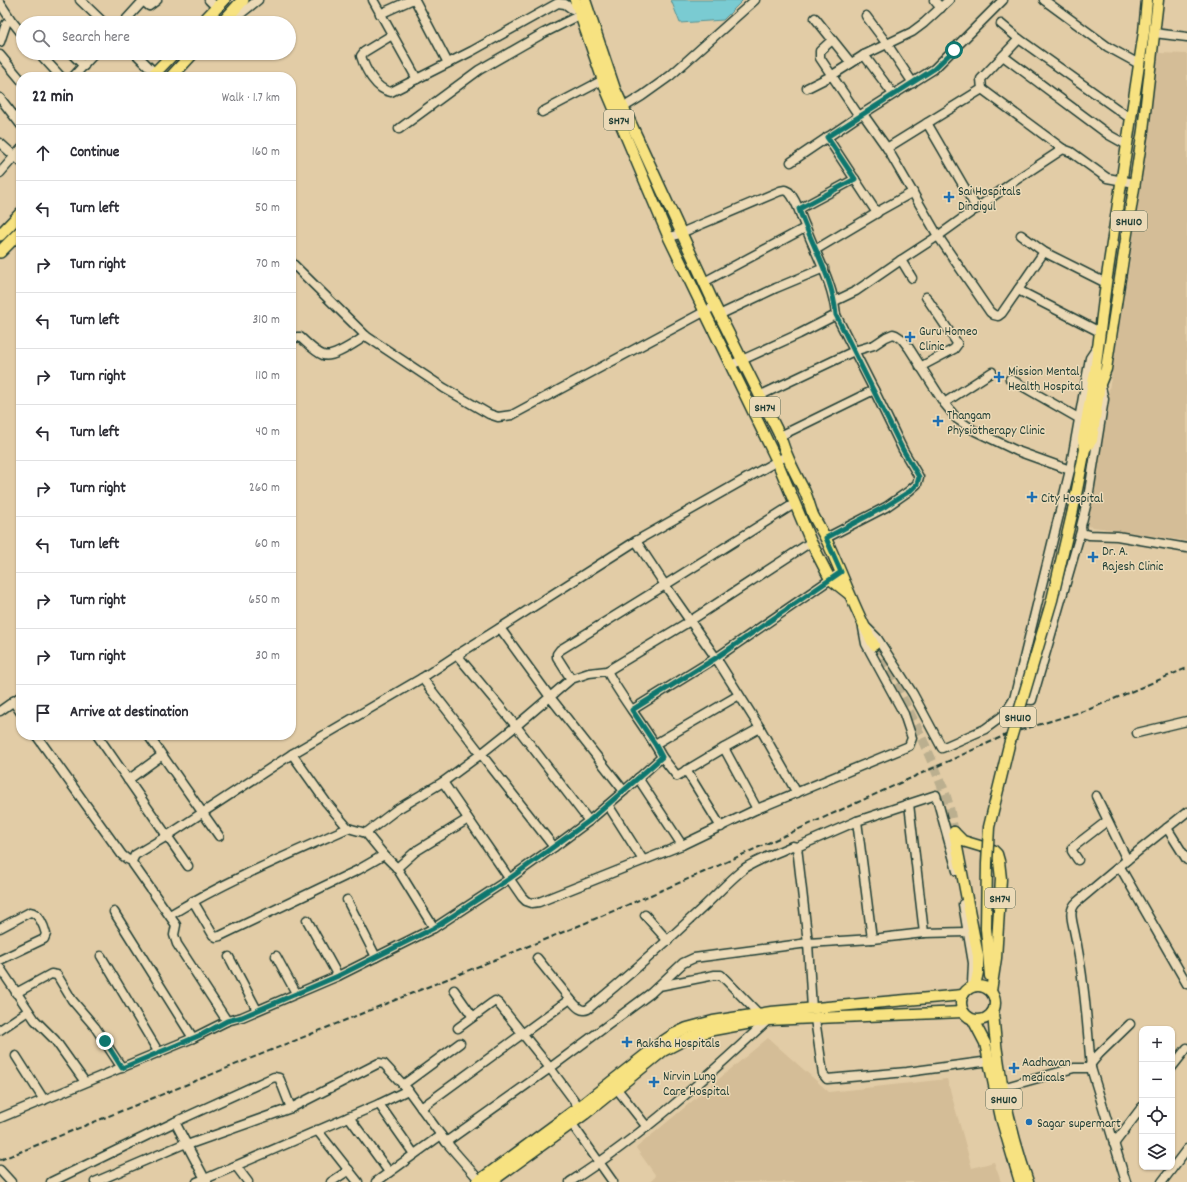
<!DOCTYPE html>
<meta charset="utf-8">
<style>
body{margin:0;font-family:Dekko,sans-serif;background:#f7f7f7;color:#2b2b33}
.controls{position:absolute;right:12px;bottom:12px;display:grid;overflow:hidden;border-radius:8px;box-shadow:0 1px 3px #0004}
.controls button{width:36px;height:36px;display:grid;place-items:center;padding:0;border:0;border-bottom:1px solid #e1e1e2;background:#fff;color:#2b2b33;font:20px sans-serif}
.stop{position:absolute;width:12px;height:12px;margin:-9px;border:3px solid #0f766e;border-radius:50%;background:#fff}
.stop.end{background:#0f766e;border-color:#fff;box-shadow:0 1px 4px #0008}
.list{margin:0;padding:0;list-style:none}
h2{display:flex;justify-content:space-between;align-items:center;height:52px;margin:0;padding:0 16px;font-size:17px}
h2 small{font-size:13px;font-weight:400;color:#7c7c81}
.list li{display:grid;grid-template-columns:26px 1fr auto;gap:12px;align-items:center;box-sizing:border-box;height:56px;padding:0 16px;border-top:1px solid #e1e1e2}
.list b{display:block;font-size:15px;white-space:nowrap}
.list em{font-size:13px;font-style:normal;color:#7c7c81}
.icon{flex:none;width:22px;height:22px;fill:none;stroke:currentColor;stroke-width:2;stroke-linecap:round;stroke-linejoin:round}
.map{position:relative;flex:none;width:1187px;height:1182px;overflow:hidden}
.search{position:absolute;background:#fff;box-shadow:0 1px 3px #0004;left:16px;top:16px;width:280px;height:44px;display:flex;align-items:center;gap:10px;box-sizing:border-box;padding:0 14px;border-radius:22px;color:#7c7c81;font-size:15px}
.panel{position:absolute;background:#fff;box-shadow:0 1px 3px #0004;left:16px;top:72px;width:280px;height:668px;border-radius:16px}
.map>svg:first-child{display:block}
.built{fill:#d4bd97}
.water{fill:#7acbd2;stroke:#569293}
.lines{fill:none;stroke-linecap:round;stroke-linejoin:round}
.major-tunnel{stroke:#bbaf8f;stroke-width:10;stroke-dasharray:10 5;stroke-linecap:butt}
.minor-casing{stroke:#1f3d34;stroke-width:11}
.major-casing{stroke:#1f3d34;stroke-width:13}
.highway-casing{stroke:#1f3d34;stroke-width:14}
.minor{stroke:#ecdab7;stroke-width:8}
.major{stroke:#f7e281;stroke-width:10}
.highway{stroke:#f7e281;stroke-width:11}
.rail{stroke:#1f3d34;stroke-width:2;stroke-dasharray:6 3;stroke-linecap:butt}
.major-bridge-casing{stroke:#1f3d34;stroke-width:13;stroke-linecap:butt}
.major-bridge{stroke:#f7e281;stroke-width:10}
.route{stroke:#0f766e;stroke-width:5}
.poi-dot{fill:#1f6fb2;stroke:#ecdab7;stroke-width:1.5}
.labels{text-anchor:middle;stroke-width:3;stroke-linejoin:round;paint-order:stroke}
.shield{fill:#ecdab7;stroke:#5c6c5b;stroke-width:1}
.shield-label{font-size:12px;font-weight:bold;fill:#1f3d34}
.poi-label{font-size:13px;fill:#1f3d34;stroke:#ecdab7;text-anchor:start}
</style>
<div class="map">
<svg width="1187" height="1182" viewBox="0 0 1187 1182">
<rect width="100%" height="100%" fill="#e2cca6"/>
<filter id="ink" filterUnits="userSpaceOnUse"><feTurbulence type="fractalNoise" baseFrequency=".025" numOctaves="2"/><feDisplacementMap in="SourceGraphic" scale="8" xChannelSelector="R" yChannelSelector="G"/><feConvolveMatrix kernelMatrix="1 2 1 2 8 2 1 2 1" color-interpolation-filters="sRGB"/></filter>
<g filter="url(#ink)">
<g class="built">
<polygon points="1158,53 1187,54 1187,541 1087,526 1130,260"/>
<polygon points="768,1038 829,1092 947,1079 972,1168 994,1162 1001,1182 650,1182 656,1176 636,1148"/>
</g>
<polygon class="water" points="671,0 743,0 723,20 680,23"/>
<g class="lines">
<path class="major-tunnel" d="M874 645C900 692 925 741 944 791 949 803 951 819 954 832"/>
<defs>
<g id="minor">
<polyline points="80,0 104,23"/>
<polyline points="142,0 149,6 157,0"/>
<polyline points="209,0 217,8"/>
<polyline points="373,0 417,79"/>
<polyline points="415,0 448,63"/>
<polyline points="934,0 941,8"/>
<polyline points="1044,0 1108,47 1139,64"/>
<polyline points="0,3 11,20 23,35"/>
<polyline points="380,14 411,0"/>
<polyline points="866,16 887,44 913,83"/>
<polyline points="815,18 851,63"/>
<polyline points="123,23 143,1"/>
<polyline points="229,23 258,0"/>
<polyline points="1001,24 1019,39 1131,119"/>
<polyline points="1154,33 1187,37"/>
<path d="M392 35 364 52 361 56C365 69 376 90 391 92L472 51 558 3 565 4 572 9 578 7"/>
<polyline points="832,40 820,51 820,58 859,116"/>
<polyline points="0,42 6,24"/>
<polyline points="39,53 61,77"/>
<polyline points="71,53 84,66"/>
<polyline points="135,53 155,73"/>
<polyline points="0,55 21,80"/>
<polyline points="864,55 893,94"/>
<polyline points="1003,56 1109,135 1127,145"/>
<polyline points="73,77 95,53"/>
<polyline points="807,88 831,76 864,55 912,32 924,23 949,0"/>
<polyline points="982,89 1063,149"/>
<polyline points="0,98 21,125"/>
<polyline points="624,107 642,96 670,76 755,0"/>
<polyline points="542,112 603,80"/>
<polyline points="863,114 887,148 938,236 990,312 994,315 998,316 1002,313 1044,252"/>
<polyline points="927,123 977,209"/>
<polyline points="399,129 479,70 542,34 584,13"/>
<polyline points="827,137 877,213"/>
<polyline points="0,143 21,162"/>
<polyline points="887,148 982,89 981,79 1019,39"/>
<polyline points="791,162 859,116 934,69 1003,0"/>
<polyline points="0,173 21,149"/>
<polyline points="799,209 855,179"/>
<polyline points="1021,235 1044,252 1106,283"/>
<path d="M669 238 780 191 785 190 789 192C798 202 800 216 806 228 817 257 833 283 836 315L874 390"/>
<polyline points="815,250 877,213 879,211 913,192"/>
<polyline points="901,260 912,278"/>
<polyline points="291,262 366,336 444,388 489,414 498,417 512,415 715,306"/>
<polyline points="704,282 805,228"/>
<polyline points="1018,290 1100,332"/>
<polyline points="835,301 856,291 901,260 938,236 1013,182 1063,149 1071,152 1107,178 1135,183"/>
<polyline points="719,315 776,288 824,268"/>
<path d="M291 340 297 337H300C307 343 315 352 323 355 333 359 357 341 366 336"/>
<polyline points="731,365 799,334 836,315"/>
<polyline points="920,367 954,349 957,345 957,343 926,297"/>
<polyline points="1010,379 1080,419"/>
<polyline points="1101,387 1104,399 1088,498 1081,526 1082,533 1089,535 1117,536 1187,548"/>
<polyline points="759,396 854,351 874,345 886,337 893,334 896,335 902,339 909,348 944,403 957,419 975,431 1017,451 1070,470 1090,358 1098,346"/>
<polyline points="944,403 992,372"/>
<polyline points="780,436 874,390 903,450 919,477 917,484 909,491 886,507 826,538"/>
<polyline points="1070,470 1014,699 1032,700 1081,531"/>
<polyline points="794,504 665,585 716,658 760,728 797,793"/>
<polyline points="636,541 786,456"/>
<path d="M500 628 636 541 665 585 560 650 557 654V657L571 679 589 673 607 671C623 701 646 727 662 757L624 791"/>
<polygon points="500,628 550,697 516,726 457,655"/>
<polyline points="867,628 877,638 913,694 942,748 985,729 1004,715 1014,699"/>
<polyline points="607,671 690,621 811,542"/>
<polyline points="422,678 481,754 516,726 589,821 554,847"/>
<polyline points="571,679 550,697 624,791 589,821"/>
<polyline points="13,701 21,713"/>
<polyline points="632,710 716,658 841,572"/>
<polyline points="0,711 21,696"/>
<polyline points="1137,733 1187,721"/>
<polyline points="36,735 122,855 127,859 132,861"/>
<polyline points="97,735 188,866"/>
<polyline points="148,735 219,836"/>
<polyline points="655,744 739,695"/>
<polyline points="724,748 757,809"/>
<polyline points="292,754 326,802 348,828 366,833 384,855 397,868 434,928"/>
<polyline points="662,757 677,776 724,748 760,728"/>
<polyline points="686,770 721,827"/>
<polyline points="638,778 682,845"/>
<polyline points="128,780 161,756"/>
<polyline points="1096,796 1127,860"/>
<polyline points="608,805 643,860"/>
<polyline points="1167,828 1187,860"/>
<polyline points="366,833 396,810 443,782"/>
<polyline points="797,847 808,943 872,939 857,821"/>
<polyline points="1078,860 1072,851 1072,848 1107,821"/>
<polyline points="1120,867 1187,984"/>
<polyline points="397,868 416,851 468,819"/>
<polyline points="347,900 376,957"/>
<polyline points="193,901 213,935 216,937 220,936 358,870 384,855"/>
<polyline points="963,904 973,963 972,984"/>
<polyline points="114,912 193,1038 227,1021 242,1017 338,976 434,928 509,879 554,847 481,754 443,782 522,897 526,901 532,903 539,902 682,845 757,809 909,746 912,738 904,714 866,644 863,628"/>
<path d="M170 915C226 881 288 855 348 828"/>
<polyline points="645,915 668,941"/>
<polyline points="307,920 338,976"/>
<path d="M0 928 30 912C39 913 44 926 46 934L44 939 0 960"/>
<polyline points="924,933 967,932"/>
<polyline points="872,939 924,933 909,804"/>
<polyline points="101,956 159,1053"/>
<polyline points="276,956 296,993"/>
<polyline points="229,957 257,1010"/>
<polyline points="0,968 35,1020 55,1040 85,1082"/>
<polyline points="659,986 715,975 721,975 759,1014"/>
<polyline points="454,990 473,1017"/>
<polyline points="16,993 51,974 57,975 72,1000 95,1027 122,1068"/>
<path d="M570 999C575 1004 580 1013 588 1009 626 978 662 946 698 912 714 898 728 881 745 868 759 859 777 853 792 846L797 847 857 821 936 795 957 871"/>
<polyline points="815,1019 823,1074 827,1079 907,1072 990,1061"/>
<polyline points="227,1021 177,944 174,935 176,925 133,864 132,861 135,855 167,836 292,754 422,678 457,655"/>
<polyline points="0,1030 28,1011"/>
<polyline points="16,1056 44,1100"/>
<polyline points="1090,1065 1099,1054 1130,1024"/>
<polyline points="1172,1067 1187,1048"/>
<path d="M1091 1068C1087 1022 1084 976 1074 930 1072 920 1068 910 1077 902L1127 860 1187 812"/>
<polyline points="613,1084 647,1127"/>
<polyline points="403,1085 460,1043"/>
<polyline points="1002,1088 1074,1068 1091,1068 1126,1182"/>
<polyline points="379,1104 414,1154"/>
<polyline points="579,1107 550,1068 651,993 683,963 694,958 808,943 812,1009"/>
<polyline points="421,1108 570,999 537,958"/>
<polyline points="349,1117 389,1172"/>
<polyline points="0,1118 193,1038"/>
<polyline points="175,1122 274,1077 279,1078 280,1080 291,1108"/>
<polyline points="572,1124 613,1182"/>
<polyline points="317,1130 358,1182"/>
<polyline points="446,1142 550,1068 498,1003 495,1001 492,1003 458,1028"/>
<polyline points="1114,1144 1142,1107"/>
<polyline points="236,1166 248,1182"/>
<polyline points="0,1170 11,1182"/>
<polyline points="51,1182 175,1122 187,1145"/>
<polyline points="95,1182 186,1143"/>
<polyline points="197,1182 205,1179 187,1145 291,1108 379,1063 384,1064 408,1090"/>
<polyline points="207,1182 205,1179 379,1104 408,1090 446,1142 481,1182"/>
<polyline points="331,1182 349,1170"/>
<polyline points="376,1182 441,1135"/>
<path d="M570 1182C642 1136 705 1079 768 1020"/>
<polyline points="1162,1182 1187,1149"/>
</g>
<g id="major">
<polyline points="575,0 607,92 669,238 777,461 811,542 830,579 849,594"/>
<path d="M585 0 615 89 715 306 780 436C786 456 795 473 805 492 808 499 810 507 813 515 817 523 822 531 826 539 843 575 855 611 874 645"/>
<polyline points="1085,449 1083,439 1095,372 1106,283 1144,32 1147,0"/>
<polyline points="1073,510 1085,449 1092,440 1100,384 1106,369 1143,130 1158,0"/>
<polyline points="954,832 963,841 993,850 997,854 999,861 1001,879 996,958 991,991"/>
<polyline points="954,832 978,956 978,972 975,986"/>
<polyline points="986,928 990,976"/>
<circle cx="978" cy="1003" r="17"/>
<path d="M993 1013C997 1071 1009 1127 1028 1182"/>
<polyline points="973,1020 985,1043 1001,1118 1020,1182"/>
<polyline points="477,1182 579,1107 659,1044 674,1034 687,1028 713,1021 771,1012 963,995"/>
<polyline points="491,1182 585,1114 663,1051 690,1037 713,1030 768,1020 963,1012"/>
</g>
<g id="highway">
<polyline points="202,23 224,0"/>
<polyline points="222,23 243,0"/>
<polyline points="151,77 174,53"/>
<polyline points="171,77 193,53"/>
<polyline points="0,235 21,213"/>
<polyline points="0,252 21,231"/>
</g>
</defs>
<use href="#minor" class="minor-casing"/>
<use href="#major" class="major-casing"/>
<use href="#highway" class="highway-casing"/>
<use href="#minor" class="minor"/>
<use href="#major" class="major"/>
<use href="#highway" class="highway"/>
<polyline class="rail" points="0,1160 583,924 702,873 1008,734 1090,709 1187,668"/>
<defs>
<polyline id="major-bridge" points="986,928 987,863 989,827 1009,745 1052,600 1073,510"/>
</defs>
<use href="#major-bridge" class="major-bridge-casing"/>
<use href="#major-bridge" class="major-bridge"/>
</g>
</g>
<g class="lines" filter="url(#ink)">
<path class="route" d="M105 1041 122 1068 203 1034 227 1021 242 1017 338 976 434 928 509 879 589 821 662 757 655 744 632 710 716 658 841 572 826 538 886 506 910 491 917 484 919 477 903 450 836 315C833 277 811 244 799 209L855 179 827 137 934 69 954 50"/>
</g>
<g class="poi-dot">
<path d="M947 191h4v4h4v4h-4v4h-4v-4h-4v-4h4z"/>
<path d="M908 331h4v4h4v4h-4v4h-4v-4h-4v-4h4z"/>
<path d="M997 371h4v4h4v4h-4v4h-4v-4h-4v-4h4z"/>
<path d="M936 415h4v4h4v4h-4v4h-4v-4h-4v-4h4z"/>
<path d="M1030 491h4v4h4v4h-4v4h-4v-4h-4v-4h4z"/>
<path d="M1091 551h4v4h4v4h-4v4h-4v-4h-4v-4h4z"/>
<path d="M625 1036h4v4h4v4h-4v4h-4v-4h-4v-4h4z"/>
<path d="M1012 1062h4v4h4v4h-4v4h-4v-4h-4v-4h4z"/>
<path d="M652 1076h4v4h4v4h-4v4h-4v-4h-4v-4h4z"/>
<circle cx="1029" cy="1122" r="4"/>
</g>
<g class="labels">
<g class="shield">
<rect x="604" y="110" width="30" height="20" rx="3"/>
<rect x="1111" y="211" width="36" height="20" rx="3"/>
<rect x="750" y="397" width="30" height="20" rx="3"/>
<rect x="1000" y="707" width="36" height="20" rx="3"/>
<rect x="985" y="888" width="30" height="20" rx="3"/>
<rect x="986" y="1089" width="36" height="20" rx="3"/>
</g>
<g class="shield-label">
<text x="619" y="124">SH74</text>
<text x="1129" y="225">SHU10</text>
<text x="765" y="411">SH74</text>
<text x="1018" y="721">SHU10</text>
<text x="1000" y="902">SH74</text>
<text x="1004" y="1103">SHU10</text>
</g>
<g class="poi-label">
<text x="958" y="195">Sai Hospitals<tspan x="958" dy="15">Dindigul</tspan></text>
<text x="919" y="335">Guru Homeo<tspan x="919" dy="15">Clinic</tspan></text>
<text x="1008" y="375">Mission Mental<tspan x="1008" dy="15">Health Hospital</tspan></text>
<text x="947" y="419">Thangam<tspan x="947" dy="15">Physiotherapy Clinic</tspan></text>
<text x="1041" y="502">City Hospital</text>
<text x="1102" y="555">Dr. A.<tspan x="1102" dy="15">Rajesh Clinic</tspan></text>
<text x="636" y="1047">Raksha Hospitals</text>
<text x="1022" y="1066">Aadhavan<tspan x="1022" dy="15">medicals</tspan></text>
<text x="663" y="1080">Nirvin Lung<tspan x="663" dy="15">Care Hospital</tspan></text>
<text x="1037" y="1127">Sagar supermart</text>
</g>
</g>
</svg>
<div class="controls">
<button>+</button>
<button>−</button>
<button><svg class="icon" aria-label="locate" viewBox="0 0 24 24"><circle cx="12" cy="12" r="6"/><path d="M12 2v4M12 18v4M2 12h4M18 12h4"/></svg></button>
<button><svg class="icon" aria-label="layers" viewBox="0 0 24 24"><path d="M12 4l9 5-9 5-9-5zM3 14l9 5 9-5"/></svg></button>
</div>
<div class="stop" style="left:954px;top:50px"></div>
<div class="stop end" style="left:105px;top:1041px"></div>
<div class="search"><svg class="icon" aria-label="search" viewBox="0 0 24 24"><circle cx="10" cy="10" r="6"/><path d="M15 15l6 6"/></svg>Search here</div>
<section class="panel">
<h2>22 min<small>Walk · 1.7 km</small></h2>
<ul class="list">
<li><svg class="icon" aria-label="ahead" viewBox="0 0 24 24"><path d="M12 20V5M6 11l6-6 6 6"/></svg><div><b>Continue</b></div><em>160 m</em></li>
<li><svg class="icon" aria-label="left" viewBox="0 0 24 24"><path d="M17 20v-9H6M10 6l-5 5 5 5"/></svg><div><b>Turn left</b></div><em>50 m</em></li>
<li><svg class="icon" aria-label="right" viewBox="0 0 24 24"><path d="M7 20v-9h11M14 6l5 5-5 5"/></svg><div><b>Turn right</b></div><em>70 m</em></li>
<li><svg class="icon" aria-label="left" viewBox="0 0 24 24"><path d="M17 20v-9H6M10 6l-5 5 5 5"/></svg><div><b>Turn left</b></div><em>310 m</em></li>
<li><svg class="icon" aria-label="right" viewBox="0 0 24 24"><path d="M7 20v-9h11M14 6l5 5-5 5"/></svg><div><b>Turn right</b></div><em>110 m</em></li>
<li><svg class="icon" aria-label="left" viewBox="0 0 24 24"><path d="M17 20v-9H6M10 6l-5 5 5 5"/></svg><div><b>Turn left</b></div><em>40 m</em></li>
<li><svg class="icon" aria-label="right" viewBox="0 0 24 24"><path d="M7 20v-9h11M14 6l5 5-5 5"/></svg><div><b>Turn right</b></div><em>260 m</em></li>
<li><svg class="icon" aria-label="left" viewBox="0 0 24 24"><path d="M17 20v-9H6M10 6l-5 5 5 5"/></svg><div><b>Turn left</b></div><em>60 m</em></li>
<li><svg class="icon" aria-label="right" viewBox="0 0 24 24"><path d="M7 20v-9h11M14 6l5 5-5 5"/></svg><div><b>Turn right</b></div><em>650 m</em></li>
<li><svg class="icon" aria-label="right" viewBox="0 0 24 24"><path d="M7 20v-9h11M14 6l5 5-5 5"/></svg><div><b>Turn right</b></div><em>30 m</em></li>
<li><svg class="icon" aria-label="arrive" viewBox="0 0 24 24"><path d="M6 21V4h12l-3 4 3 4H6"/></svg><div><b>Arrive at destination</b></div></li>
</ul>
</section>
</div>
